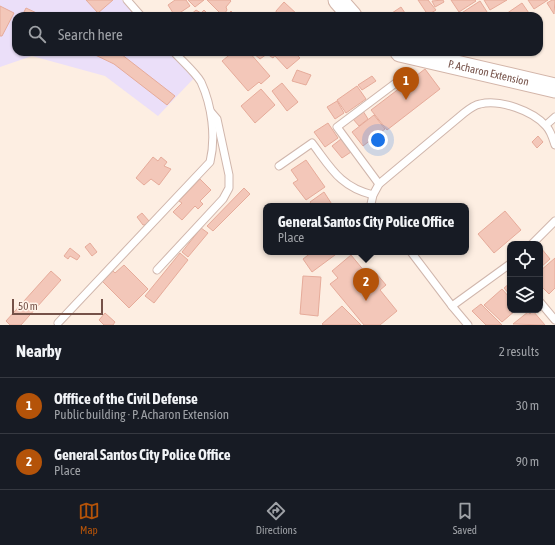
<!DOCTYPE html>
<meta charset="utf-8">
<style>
body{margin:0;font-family:"Asap Condensed",sans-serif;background:#242831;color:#f1f3f6}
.controls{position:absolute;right:12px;bottom:12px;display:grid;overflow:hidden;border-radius:8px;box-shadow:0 1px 3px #0004}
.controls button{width:36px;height:36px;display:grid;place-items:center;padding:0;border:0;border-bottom:1px solid #363941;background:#171b24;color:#f1f3f6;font:20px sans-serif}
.scale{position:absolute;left:12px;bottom:10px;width:91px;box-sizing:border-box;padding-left:4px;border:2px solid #755148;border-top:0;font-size:11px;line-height:14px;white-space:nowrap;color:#755148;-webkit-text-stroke:3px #fff3e9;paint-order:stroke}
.you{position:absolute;left:378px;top:140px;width:14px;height:14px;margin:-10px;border:3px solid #fff;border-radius:50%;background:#1a73e8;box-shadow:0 0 0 6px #1a73e833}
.badge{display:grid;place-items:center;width:26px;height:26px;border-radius:50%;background:#b45309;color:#fff;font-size:13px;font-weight:700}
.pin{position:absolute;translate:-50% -33px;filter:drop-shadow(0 1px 2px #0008)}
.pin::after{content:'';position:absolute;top:21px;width:14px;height:12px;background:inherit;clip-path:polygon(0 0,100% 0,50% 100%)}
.popup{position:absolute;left:263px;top:203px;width:206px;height:52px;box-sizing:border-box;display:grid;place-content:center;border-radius:8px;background:#171b24;filter:drop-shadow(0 1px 3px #0005);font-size:13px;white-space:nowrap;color:#9ea1a6}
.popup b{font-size:15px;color:#f1f3f6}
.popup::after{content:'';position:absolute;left:50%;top:100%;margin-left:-8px;border:8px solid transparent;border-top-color:#171b24}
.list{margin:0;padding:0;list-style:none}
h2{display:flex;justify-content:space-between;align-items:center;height:52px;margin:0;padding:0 16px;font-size:17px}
h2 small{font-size:13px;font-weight:400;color:#9ea1a6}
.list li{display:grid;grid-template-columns:26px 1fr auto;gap:12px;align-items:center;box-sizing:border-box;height:56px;padding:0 16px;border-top:1px solid #363941}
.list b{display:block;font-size:15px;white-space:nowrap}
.list p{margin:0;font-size:13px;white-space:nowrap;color:#9ea1a6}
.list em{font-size:13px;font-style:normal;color:#9ea1a6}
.icon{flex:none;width:22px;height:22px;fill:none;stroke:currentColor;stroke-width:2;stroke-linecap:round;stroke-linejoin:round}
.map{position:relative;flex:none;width:555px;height:325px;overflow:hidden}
.search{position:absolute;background:#171b24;box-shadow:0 1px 3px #0004;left:12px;right:12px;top:12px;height:44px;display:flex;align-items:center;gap:10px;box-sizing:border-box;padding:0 14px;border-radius:12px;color:#9ea1a6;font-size:15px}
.sheet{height:164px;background:#171b24}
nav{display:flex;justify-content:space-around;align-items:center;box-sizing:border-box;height:56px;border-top:1px solid #363941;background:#171b24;font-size:11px;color:#9ea1a6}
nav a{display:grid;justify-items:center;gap:2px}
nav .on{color:#b45309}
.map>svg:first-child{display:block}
.education{fill:#ebdff9}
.building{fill:#f3c7b9;stroke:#e6ab9a}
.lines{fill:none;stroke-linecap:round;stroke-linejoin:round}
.lane-casing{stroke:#d0b6ac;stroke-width:9}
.secondary-casing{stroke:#d3b5a9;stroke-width:21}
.lane{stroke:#fff;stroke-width:7}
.secondary{stroke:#fff;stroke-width:19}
.labels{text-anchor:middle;stroke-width:3.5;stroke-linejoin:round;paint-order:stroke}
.street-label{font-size:11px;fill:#755148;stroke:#fff3e9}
</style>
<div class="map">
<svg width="555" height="325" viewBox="0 0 555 325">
<rect width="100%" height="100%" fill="#fdeee2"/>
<polygon class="education" points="0,0 122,0 137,16 16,16 16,52 172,52 195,77 158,116 105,76 32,56 0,67"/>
<g class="building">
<polygon points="86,0 113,0 98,13"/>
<polygon points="175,0 186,0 190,6 175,16 168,5"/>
<polygon points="188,0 204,0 195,7"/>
<polygon points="207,0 230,0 231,1 226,7 227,10 223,16"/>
<polygon points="418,0 428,0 436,10 428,15"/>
<polygon points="443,0 444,2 435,7 432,1"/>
<polygon points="451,0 475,0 476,1 459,12"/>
<polygon points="484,0 507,0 490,10"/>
<polygon points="528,0 548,0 534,9"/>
<polygon points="552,0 555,0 554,14 547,3"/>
<polygon points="480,1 489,15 457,16"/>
<polygon points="284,2 299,16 277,16 276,11"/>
<polygon points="522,3 531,16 503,16"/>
<polygon points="0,6 14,13 2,36 0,36"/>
<polygon points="401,7 407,16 394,16 392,13"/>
<polygon points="26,8 43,16 22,16"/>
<polygon points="196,10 201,13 204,10 210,16 189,16"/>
<polygon points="231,11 236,16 226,16"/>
<polygon points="89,52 117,52 121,54 175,96 167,105 114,64"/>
<polygon points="233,52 249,52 270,76 261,84 259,82 248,91 222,61"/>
<polygon points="254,52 278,52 273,58 267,54 260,59 253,53"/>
<polygon points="278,52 294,52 300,58 287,69 275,56"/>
<polygon points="425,69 440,89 387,130 371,110"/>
<polygon points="297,70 311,75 306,85 292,81"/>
<polygon points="372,76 376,81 362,90 358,85"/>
<polygon points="282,83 298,102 287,111 272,91"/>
<polygon points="357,86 366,99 346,113 337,100"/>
<polygon points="261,89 275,105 255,123 241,106"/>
<polygon points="337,101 344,113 335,119 327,107"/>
<polygon points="363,111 368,119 359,126 353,119"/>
<polygon points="374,115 385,129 363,146 352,132"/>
<polygon points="328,123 338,138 325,147 314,132"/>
<polygon points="538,136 543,142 537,148 532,142"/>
<polygon points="341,139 351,152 342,158 332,146"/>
<polygon points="153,157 158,161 161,157 167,162 164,166 171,169 159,185 151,179 144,185 136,178"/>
<polygon points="306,160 325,187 306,200 293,183 298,180 291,170"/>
<polygon points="200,179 211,190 200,201 203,204 198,209 195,206 182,220 173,212 182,203 179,201"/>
<polygon points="244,188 250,194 213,231 207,226"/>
<polygon points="324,192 333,206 313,206 310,202"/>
<polygon points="505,211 521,230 494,253 478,234"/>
<polygon points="142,213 149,221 151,224 143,225 137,217"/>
<polygon points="201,228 208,233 188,257 182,252"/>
<polygon points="90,243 97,252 92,256 85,247"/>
<polygon points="70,248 80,256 77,260 70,256 68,259 64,256"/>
<polygon points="541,248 550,259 540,268 540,249"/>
<polygon points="312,252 339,252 312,272 303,259"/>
<polygon points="180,253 188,260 154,303 145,296"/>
<polygon points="351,255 370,278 376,273 386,285 380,290 397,311 380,325 364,325 330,284 338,278 332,271"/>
<polygon points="555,258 555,288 549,294 540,285 540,271"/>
<polygon points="124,265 148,289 129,308 98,277 109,267 115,273"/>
<polygon points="51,271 61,280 21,325 10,325 6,321"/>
<polygon points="303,276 321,277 318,316 300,314"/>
<polygon points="510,283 510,295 504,288"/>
<polygon points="502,289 510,298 510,310 516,310 502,322 484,305"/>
<polygon points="481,304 502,325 486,325 472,311"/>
<polygon points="342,306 361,325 323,325 322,324"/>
<polygon points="533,311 545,325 513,324 528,312 530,314"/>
<polygon points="105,313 115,322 113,325 104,325 99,320"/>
</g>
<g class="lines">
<defs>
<g id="lane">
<polyline points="127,0 141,16"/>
<polyline points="546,125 555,117"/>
<path d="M279 166 312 143C331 168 340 187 373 195"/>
<polyline points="379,184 337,127 397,82"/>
<path d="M373 206 371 204 373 195 379 184 464 113C469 109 474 105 480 104 500 99 533 111 546 126 551 131 553 139 555 145"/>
<polyline points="532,244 555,221"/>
<polyline points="411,252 452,306"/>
<polyline points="157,270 223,199 229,188 229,175 217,119 211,112"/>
<polyline points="540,302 555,320"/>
<path d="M58 323 210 162C216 137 212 106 201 82 195 72 182 61 174 52"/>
<polyline points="468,325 452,306 510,264"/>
</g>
<g id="secondary">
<polyline points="338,0 352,16"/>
<path id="s1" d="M400 52 555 88"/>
</g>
</defs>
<use href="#lane" class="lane-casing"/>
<use href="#secondary" class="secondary-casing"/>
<use href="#lane" class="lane"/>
<use href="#secondary" class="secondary"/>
</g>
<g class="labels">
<g class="street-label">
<text dy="4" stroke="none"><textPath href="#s1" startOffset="91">P. Acharon Extension</textPath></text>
</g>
</g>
</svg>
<div class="controls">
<button><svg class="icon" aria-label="locate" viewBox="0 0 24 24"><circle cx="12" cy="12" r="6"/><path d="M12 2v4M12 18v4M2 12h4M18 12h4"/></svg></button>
<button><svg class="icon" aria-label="layers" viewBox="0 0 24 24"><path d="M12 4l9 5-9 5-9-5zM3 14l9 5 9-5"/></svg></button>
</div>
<div class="scale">50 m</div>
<div class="you"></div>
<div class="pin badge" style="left:406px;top:100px">1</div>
<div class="pin badge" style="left:366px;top:301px">2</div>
<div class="popup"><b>General Santos City Police Office</b>Place</div>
<div class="search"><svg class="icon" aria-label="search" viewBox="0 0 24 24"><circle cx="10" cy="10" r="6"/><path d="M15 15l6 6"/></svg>Search here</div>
</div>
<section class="sheet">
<h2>Nearby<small>2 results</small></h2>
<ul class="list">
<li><span class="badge">1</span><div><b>Offfice of the Civil Defense</b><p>Public building · P. Acharon Extension</p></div><em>30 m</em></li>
<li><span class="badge">2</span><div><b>General Santos City Police Office</b><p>Place</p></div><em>90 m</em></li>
</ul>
</section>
<nav>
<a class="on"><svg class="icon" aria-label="map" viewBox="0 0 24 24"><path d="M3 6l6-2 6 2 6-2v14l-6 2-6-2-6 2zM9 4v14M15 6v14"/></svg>Map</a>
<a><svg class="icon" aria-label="directions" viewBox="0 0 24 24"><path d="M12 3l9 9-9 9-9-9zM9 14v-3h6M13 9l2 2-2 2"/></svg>Directions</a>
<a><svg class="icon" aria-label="saved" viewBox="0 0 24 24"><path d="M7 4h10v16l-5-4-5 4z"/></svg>Saved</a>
</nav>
